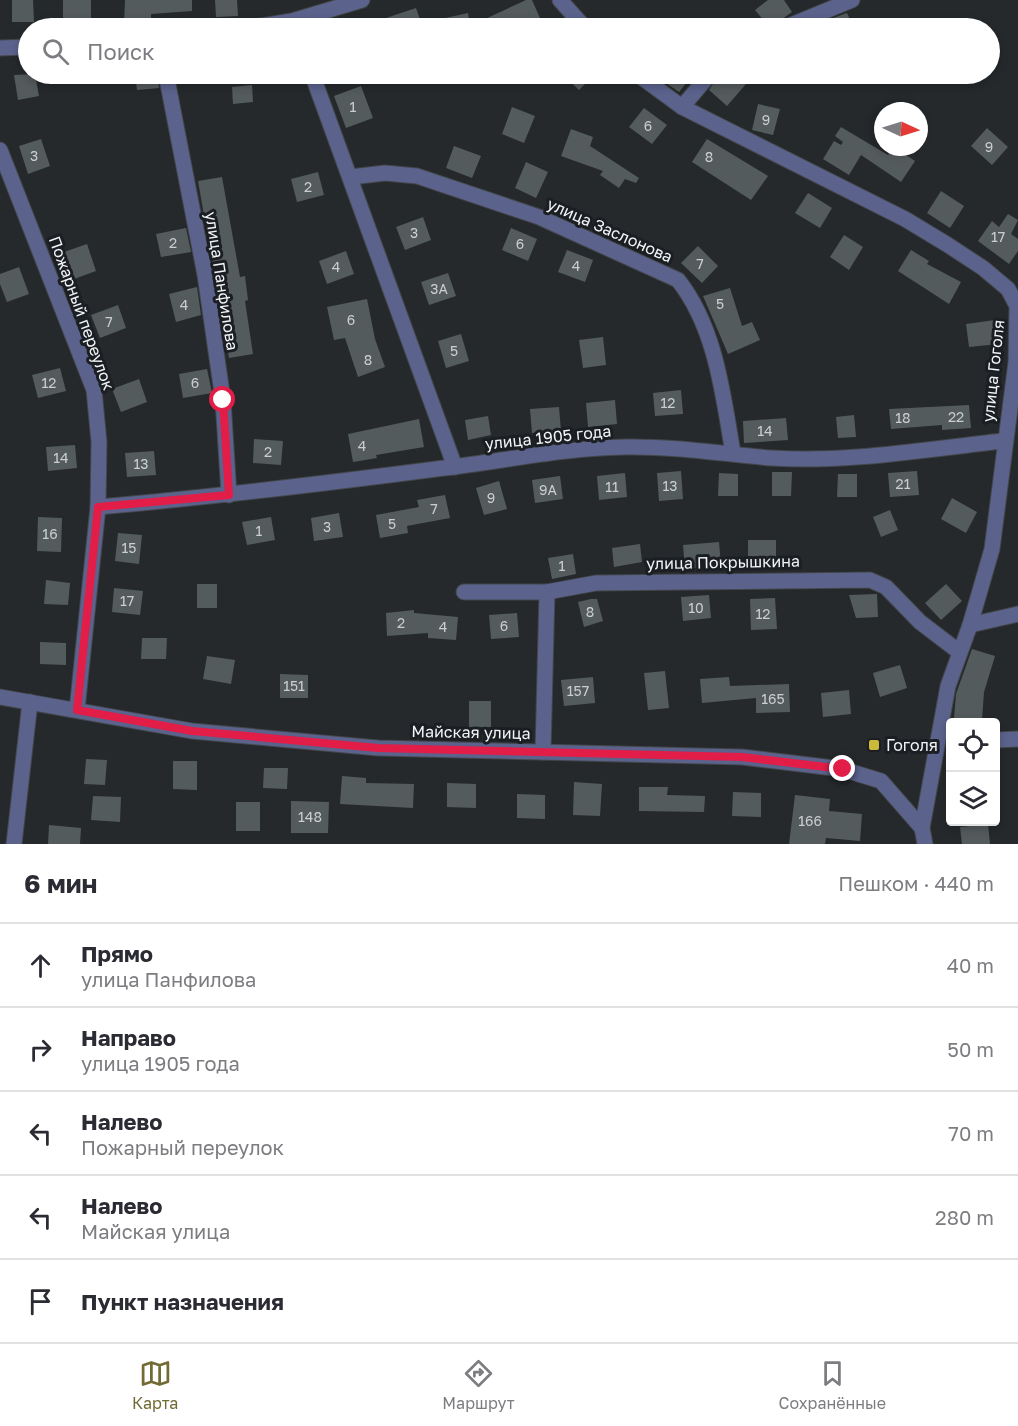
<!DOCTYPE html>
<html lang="ru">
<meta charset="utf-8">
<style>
body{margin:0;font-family:"Golos Text",sans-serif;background:#f7f7f7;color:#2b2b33}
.controls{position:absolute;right:18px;bottom:18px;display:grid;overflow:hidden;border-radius:6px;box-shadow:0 3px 9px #0003}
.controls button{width:54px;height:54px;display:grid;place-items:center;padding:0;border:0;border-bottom:2px solid #e1e1e2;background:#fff;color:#2b2b33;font:30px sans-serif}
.compass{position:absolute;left:874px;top:102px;width:54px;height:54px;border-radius:50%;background:#fff;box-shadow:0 3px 9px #0003;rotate:94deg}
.stop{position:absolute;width:18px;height:18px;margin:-14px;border:4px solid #e11d48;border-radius:50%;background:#fff}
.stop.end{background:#e11d48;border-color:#fff;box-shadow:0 2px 6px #0008}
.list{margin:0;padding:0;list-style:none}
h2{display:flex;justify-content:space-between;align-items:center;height:78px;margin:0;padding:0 24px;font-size:26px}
h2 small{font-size:20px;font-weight:400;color:#7c7c81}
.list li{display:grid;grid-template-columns:39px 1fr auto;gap:18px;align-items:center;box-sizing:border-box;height:84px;padding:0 24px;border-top:2px solid #e1e1e2}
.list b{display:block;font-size:22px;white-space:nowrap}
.list p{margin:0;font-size:20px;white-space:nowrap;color:#7c7c81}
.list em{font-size:20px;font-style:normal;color:#7c7c81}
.icon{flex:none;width:33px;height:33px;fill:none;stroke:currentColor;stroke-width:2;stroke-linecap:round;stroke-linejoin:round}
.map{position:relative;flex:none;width:1018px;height:844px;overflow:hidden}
.search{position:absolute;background:#fff;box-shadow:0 3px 9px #0003;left:18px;right:18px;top:18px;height:66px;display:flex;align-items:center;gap:15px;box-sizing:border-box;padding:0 21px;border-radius:33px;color:#7c7c81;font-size:22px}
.sheet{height:498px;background:#fff}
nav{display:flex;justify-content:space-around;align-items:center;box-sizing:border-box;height:84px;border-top:2px solid #e1e1e2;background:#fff;font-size:16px;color:#7c7c81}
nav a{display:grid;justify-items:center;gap:3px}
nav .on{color:#736b36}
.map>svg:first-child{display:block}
.building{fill:#545b5d}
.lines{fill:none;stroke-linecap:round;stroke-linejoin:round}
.minor-casing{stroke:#424648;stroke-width:17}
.minor{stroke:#5b628c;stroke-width:15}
.route{stroke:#e11d48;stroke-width:8}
.poi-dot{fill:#cbba39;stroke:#1b1f23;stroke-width:2}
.labels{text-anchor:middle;stroke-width:6;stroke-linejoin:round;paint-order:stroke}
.number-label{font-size:14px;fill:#caced0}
.street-label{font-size:16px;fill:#f2f5f7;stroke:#1b1f23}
.poi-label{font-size:16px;fill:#f2f5f7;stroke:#1b1f23;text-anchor:start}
</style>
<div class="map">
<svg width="1018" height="844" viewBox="0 0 1018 844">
<rect width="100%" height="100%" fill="#25292c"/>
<g class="building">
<polygon points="12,0 33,0 34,22 12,22"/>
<polygon points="63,0 91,0 91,24 63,23"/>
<polygon points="125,0 192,0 192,11 151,14 151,25 124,25"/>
<polygon points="215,0 237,0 238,16 216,17"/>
<polygon points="526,0 532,0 540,18 517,28 428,28 427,22 468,13 470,26"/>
<polygon points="768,0 784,0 792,12 770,28 755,10"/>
<polygon points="416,8 423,28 362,28 362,26"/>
<polygon points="847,13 854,28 838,28 833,18"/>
<polygon points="35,74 39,96 18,100 14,75"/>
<polygon points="135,74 157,74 159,88 137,90"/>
<polygon points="562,74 595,74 579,90"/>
<polygon points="653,74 698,74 695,77 693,75 679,92"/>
<polygon points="719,74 734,74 746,84 727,106 709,90"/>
<polygon points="252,85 253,102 233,104 232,87"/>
<polygon points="361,86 373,118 346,128 334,96"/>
<polygon points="758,104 780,109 773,135 752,130"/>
<polygon points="512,107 535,116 524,143 502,134"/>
<polygon points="644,108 667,125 652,144 629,127"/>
<polygon points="841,127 888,155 894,147 915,161 901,182 861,155 849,175 823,159 834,141 841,145 843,142 835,136"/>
<polygon points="987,128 1008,147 992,165 971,146"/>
<polygon points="571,129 593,137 590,146 639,178 636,183 625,179 619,188 600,175 603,171 561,156"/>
<polygon points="41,139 50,166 28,174 19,146"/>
<polygon points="707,139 768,176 751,200 692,162"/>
<polygon points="454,146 481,156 472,178 446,168"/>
<polygon points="526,162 548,172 536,198 515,188"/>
<polygon points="318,172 324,195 297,202 291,179"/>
<polygon points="222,177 240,277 245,276 248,300 245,301 253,354 229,358 198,181"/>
<polygon points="941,191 964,206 950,228 927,213"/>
<polygon points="808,193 832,208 820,228 795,213"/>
<polygon points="1008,214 1018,220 1011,234 1018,239 1018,251 1009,264 978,241 992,221 999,227"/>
<polygon points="423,217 431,240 405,250 396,227"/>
<polygon points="186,228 191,252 161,257 156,234"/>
<polygon points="511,228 537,239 528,261 502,250"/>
<polygon points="844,235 863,247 849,270 830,257"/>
<polygon points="87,244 96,271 74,279 64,252"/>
<polygon points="698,246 718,266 702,283 681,263"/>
<polygon points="567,250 593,260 585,282 558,272"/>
<polygon points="911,250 929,261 927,264 961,282 949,304 898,271"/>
<polygon points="346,251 354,274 327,284 319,261"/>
<polygon points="19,267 29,294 7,302 0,284 0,274"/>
<polygon points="448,273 456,296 429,305 421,282"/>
<polygon points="197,287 201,315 176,322 169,294"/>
<polygon points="730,288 742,326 752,322 760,340 728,354 703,296"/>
<polygon points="367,299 375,339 385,367 358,377 345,338 334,340 327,307"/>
<polygon points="118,305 126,328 100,338 91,315"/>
<polygon points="995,320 998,344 969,347 966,324"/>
<polygon points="461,334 469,361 446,368 438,341"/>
<polygon points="603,337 606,365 583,368 579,340"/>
<polygon points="60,368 66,391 38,398 32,375"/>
<polygon points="207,369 212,393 183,398 179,374"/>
<polygon points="139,379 147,402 121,412 112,389"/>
<polygon points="681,390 683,414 655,416 653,393"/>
<polygon points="615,400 617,424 588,427 586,403"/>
<polygon points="969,405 971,428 942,430 942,425 891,429 889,409"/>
<polygon points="559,407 561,431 532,433 530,409"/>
<polygon points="854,415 856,437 838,438 836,417"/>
<polygon points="488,416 491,435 468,440 465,420"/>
<polygon points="786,418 788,440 744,443 743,421"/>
<polygon points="419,419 424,447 376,455 377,458 353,462 348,434"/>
<polygon points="254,439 283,441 281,465 253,463"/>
<polygon points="75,445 77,468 48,471 46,447"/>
<polygon points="154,451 156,475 127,477 125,453"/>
<polygon points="681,471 683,499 659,501 657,473"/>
<polygon points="917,471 919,495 890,497 888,473"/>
<polygon points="772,472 792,472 791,496 772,496"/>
<polygon points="625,473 627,497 599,500 597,476"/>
<polygon points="719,473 738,474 738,496 718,496"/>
<polygon points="838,474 857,474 857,497 837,497"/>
<polygon points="560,476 563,499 535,503 532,480"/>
<polygon points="499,481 507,509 484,515 476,488"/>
<polygon points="445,495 450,518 407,526 408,533 380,538 376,515 419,507 417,500"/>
<polygon points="952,498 977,512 966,533 941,519"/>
<polygon points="890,510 898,530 881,537 873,517"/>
<polygon points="339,513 343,537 314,541 311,518"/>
<polygon points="38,517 62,518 61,552 37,551"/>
<polygon points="271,517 275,540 247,545 242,522"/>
<polygon points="118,533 142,535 139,564 115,561"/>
<rect x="748" y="540" width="28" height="24"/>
<polygon points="719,542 721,565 685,569 683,545"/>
<polygon points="640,544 642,562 614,567 612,548"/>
<polygon points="573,554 576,574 552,579 548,558"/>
<polygon points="46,580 70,583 68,605 44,604"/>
<rect x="197" y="584" width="20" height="24"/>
<polygon points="946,584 962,601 941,620 925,603"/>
<polygon points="114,588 143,591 140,615 112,612"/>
<polygon points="877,594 878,617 856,618 849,595"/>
<polygon points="709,595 711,618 683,621 681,597"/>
<polygon points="775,598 777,629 751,630 750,599"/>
<polygon points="591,599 597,599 603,621 584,627 578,602"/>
<polygon points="414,610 414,613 458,617 456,640 428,638 428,633 387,636 386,613"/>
<polygon points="517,613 519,637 491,639 489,615"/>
<polygon points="142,638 167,638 166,659 141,659"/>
<polygon points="40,642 66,643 66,665 40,664"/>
<polygon points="972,649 995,656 984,692 982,720 954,718 956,694"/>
<polygon points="207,656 235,660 231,684 203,679"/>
<polygon points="900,665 907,688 880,697 873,673"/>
<polygon points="665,671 669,708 648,710 644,673"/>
<polygon points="280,674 308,675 308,698 280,698"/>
<polygon points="593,677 595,703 564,706 561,680"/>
<polygon points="729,677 730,686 789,684 790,712 756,713 756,698 702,703 700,679"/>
<polygon points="849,690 851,714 823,717 821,693"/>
<rect x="469" y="701" width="22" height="26"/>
<polygon points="86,759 107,760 105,785 84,784"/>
<polygon points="173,761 197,761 197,790 173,789"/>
<polygon points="264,768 288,768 287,789 263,788"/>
<polygon points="342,776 366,778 366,783 414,784 413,808 340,804"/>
<polygon points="574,782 602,784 600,816 573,815"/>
<polygon points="447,783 476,784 476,808 447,807"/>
<polygon points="639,787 668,787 667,795 705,796 704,812 639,811"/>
<polygon points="733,792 761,793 761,817 732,816"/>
<polygon points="517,794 545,795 545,819 517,818"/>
<polygon points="795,795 830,799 829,811 862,814 860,841 826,838 825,844 789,844"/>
<polygon points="93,796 121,797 120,822 91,820"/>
<polygon points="291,801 329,802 328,833 291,833"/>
<rect x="236" y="802" width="24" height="29"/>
<polygon points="988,824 990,844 962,844 960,827"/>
<polygon points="49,825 81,828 80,844 48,844"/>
</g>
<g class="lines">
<defs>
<g id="minor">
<polyline points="560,0 585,28"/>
<polyline points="248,28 292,21 362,0"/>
<polyline points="784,28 852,0"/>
<polyline points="0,48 28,47"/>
<polyline points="166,74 205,275 223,400 229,495"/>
<polyline points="312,74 455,467"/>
<polyline points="637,74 682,107 905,219 948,245 983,268 1008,289 1017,306 1016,362 992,549 970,625 948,686 922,828 925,844"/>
<polyline points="682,107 710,74"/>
<polyline points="0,150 94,390 99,442 98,507 77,710"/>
<path d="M351 177 385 173 417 176 539 217 678 280C716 328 723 395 733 453"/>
<path d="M98 507C214 497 329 483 444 468 504 461 564 448 625 447 674 446 723 454 771 458 848 463 927 449 1003 441"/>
<polyline points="464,592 547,592 596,583 870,580 886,587 920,622 958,651"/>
<polyline points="970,625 1018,614"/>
<polyline points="0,697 192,731 378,748 742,757 842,769 881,781 922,828"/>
<polyline points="996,740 1018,739"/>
<polyline points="543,752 547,592"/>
<polyline points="14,844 30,702"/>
</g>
</defs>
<use href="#minor" class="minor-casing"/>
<use href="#minor" class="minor"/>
</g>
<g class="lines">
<polyline class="route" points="223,400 229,495 98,507 77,710 192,731 378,748 742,757 843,769"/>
</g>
<rect class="poi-dot" x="868" y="739" width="12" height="12" rx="3"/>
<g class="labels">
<g class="number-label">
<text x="353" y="112">1</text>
<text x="766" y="125">9</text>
<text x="648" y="131">6</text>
<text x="989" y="152">9</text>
<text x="34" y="161">3</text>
<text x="709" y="162">8</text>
<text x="308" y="192">2</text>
<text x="414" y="238">3</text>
<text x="998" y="242">17</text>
<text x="173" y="248">2</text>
<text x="520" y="249">6</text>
<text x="700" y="269">7</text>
<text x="576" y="271">4</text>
<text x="336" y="272">4</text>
<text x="439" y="294">3А</text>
<text x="720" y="309">5</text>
<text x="184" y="310">4</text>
<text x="351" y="325">6</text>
<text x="109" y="327">7</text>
<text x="454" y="356">5</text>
<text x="368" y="365">8</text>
<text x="49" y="388">12</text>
<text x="195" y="388">6</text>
<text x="668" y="408">12</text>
<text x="956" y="422">22</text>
<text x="903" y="423">18</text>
<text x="765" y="436">14</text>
<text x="362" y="451">4</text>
<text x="268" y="457">2</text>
<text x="61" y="463">14</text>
<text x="141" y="469">13</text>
<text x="903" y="489">21</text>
<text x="670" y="491">13</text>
<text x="612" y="492">11</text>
<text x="548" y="495">9А</text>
<text x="491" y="503">9</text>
<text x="434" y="514">7</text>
<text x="392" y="529">5</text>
<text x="327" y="532">3</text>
<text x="259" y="536">1</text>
<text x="50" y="539">16</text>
<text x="129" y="553">15</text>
<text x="562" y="571">1</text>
<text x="127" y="606">17</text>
<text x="696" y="613">10</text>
<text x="590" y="617">8</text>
<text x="763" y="619">12</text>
<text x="401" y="628">2</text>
<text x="504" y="631">6</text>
<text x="443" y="632">4</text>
<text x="294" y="691">151</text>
<text x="578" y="696">157</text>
<text x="773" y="704">165</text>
<text x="310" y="822">148</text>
<text x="810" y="826">166</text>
</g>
<g class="street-label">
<text transform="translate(610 230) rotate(24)" y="6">улица Заслонова</text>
<text transform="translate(222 281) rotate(81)" y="6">улица Панфилова</text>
<text transform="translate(82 313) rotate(70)" y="6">Пожарный переулок</text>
<text transform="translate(993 371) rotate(-84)" y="6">улица Гоголя</text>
<text transform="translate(548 437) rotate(-6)" y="6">улица 1905 года</text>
<text transform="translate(723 562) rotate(-1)" y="6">улица Покрышкина</text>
<text transform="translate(471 732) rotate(1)" y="6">Майская улица</text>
</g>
<g class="poi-label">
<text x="886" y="751">Гоголя</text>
</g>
</g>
</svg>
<div class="controls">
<button><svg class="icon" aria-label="locate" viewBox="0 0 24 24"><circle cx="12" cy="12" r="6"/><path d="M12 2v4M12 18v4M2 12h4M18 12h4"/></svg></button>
<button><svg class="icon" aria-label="layers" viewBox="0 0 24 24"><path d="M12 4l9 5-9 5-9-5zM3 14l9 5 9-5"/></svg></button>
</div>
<svg class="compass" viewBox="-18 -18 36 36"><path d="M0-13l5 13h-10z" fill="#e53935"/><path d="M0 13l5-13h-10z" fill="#7c7c81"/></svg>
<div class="stop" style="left:223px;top:400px"></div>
<div class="stop end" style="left:843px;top:769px"></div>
<div class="search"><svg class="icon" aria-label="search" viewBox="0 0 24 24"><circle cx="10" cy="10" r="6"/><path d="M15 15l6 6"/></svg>Поиск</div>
</div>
<section class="sheet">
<h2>6 мин<small>Пешком · 440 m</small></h2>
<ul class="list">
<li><svg class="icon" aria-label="ahead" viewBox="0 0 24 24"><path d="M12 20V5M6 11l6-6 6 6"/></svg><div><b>Прямо</b><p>улица Панфилова</p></div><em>40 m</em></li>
<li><svg class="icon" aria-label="right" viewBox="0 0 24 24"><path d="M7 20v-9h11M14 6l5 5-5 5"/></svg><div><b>Направо</b><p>улица 1905 года</p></div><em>50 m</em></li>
<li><svg class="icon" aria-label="left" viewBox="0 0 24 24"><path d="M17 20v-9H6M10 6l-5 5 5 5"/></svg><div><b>Налево</b><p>Пожарный переулок</p></div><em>70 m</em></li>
<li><svg class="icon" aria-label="left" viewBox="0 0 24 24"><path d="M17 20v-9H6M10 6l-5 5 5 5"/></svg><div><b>Налево</b><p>Майская улица</p></div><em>280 m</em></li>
<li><svg class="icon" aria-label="arrive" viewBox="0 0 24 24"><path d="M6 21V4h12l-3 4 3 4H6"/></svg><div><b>Пункт назначения</b></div></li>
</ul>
</section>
<nav>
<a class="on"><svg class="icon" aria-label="map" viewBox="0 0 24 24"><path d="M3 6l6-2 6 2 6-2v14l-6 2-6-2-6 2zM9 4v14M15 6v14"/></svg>Карта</a>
<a><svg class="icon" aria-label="directions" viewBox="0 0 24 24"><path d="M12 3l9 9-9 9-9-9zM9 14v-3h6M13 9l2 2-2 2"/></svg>Маршрут</a>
<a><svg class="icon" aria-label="saved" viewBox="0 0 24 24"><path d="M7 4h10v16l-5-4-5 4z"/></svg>Сохранённые</a>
</nav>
